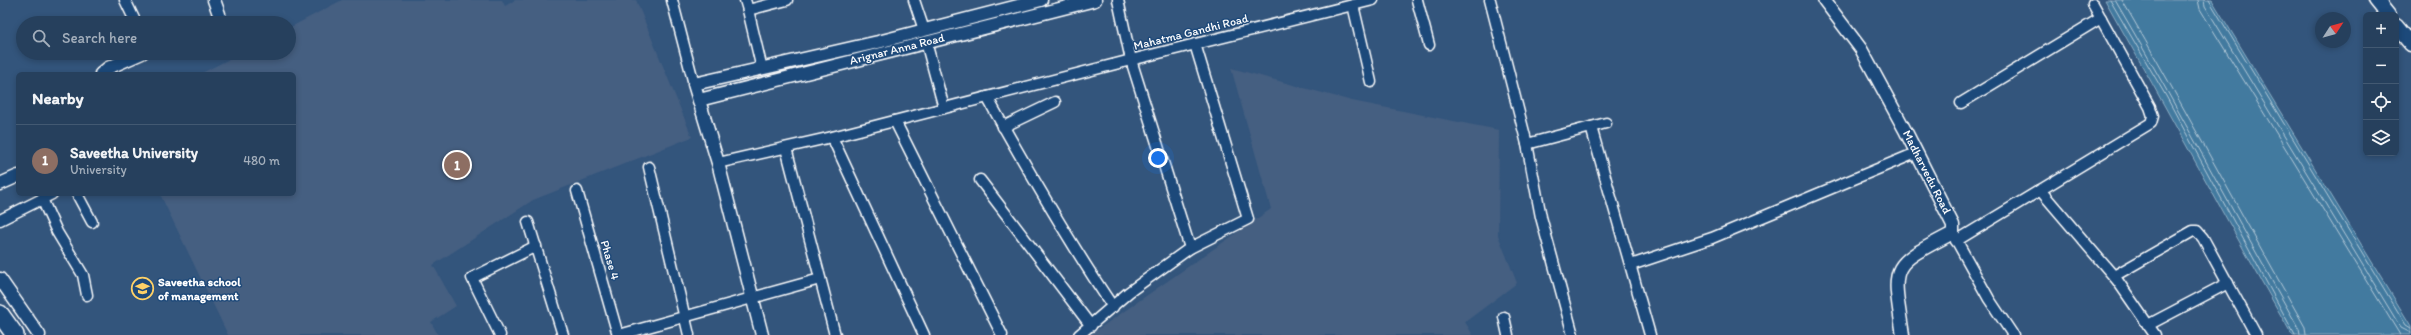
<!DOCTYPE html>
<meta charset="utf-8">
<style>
body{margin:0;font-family:Itim,sans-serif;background:#324b66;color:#f1f3f6}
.controls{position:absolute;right:12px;top:12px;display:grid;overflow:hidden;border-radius:6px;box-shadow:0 2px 6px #0003}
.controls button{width:36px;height:36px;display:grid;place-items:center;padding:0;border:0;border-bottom:1px solid #425972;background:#26405d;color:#f1f3f6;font:20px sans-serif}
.compass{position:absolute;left:2315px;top:12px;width:36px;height:36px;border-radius:50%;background:#26405d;box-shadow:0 2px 6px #0003;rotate:54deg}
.you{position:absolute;left:1158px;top:158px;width:14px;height:14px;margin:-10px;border:3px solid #fff;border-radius:50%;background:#1a73e8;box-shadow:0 0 0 6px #1a73e833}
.badge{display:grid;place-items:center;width:26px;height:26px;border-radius:50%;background:#ffd166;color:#fff;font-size:13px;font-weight:700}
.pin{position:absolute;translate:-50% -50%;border:2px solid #fff;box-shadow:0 1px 4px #0006}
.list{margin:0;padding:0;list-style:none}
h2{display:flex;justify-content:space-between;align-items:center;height:52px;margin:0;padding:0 16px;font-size:17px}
h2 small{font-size:13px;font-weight:400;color:#a4afbc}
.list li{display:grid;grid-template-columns:26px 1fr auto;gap:12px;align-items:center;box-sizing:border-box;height:72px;padding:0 16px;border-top:1px solid #425972}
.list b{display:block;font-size:15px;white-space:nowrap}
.list p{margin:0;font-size:13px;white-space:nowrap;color:#a4afbc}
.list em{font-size:13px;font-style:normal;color:#a4afbc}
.icon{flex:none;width:22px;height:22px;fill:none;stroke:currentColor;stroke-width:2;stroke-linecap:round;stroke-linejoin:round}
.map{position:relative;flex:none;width:2411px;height:335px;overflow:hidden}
.search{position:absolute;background:#26405d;box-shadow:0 2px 6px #0003;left:16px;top:16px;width:280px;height:44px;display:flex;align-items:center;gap:10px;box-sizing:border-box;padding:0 14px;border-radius:22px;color:#a4afbc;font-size:15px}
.panel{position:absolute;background:#26405d;box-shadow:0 2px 6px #0003;left:16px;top:72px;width:280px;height:124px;border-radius:6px}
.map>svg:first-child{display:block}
.built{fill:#455f81}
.water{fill:#437a9f;stroke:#8eafc5}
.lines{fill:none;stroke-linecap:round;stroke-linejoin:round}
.shore{stroke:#b4cad9;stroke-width:1}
.minor-casing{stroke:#fff;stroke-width:13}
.tertiary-casing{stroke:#fff;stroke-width:15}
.secondary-casing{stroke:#fff;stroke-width:17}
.trunk-casing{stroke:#fff;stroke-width:20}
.minor{stroke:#1f4a7a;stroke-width:10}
.tertiary{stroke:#1f4a7a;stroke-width:12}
.secondary{stroke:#1f4a7a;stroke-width:14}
.trunk{stroke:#1f4a7a;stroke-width:17}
.labels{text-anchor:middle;stroke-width:3;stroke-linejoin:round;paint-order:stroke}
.street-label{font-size:12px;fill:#fff;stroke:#1f4a7a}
.poi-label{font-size:12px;font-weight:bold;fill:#fff;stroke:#1f4a7a;text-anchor:start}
</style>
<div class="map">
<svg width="2411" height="335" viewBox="0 0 2411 335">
<rect width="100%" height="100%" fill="#33557c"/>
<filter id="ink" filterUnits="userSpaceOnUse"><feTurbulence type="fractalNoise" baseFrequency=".025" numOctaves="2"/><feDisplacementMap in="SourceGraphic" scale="8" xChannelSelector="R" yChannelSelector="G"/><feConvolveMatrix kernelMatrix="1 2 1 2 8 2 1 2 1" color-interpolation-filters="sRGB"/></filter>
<g filter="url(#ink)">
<g class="built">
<polygon points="342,0 502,0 505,6 515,0 636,0 692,137 533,200 433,265 456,306 431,322 438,335 228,335 160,194 294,194 294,74 200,74 241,53 289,53 289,28"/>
<polygon points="1231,68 1352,101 1499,130 1498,235 1517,283 1465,322 1473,335 1090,335 1271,209"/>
</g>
<path class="water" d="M2105 0H2212L2411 326V335H2292C2228 224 2169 111 2105 0Z"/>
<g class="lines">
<g class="shore">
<polyline points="2110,0 2166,96 2295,335"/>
<path d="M2115 0C2179 109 2237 220 2299 329L2300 335"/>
<path d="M2122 0C2185 108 2243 218 2305 327L2306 335"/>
<polyline points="2198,0 2200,9 2400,335"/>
<polyline points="2204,0 2205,6 2401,328 2411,333"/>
<polyline points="2209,0 2406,325 2411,328"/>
</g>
<defs>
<g id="minor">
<polyline points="125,0 136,23"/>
<polyline points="672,0 694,84"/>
<polyline points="745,0 748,10 787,0"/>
<polyline points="914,0 924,30"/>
<polyline points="1417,0 1429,45"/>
<polyline points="1490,0 1527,144 1541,217 1573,335"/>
<polyline points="1353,5 1371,82"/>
<polyline points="748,10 762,69"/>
<polyline points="926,42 944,108"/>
<path d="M987 97C1027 169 1067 239 1113 307"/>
<polyline points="1961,103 2101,18"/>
<polyline points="895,121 1002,335"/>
<polyline points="1003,127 1055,102"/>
<polyline points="1591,127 1650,335"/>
<polyline points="832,137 1131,60 1118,0"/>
<polyline points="1527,144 1606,123"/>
<polyline points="786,148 835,335"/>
<polyline points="718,163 832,137 924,335"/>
<polyline points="649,167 689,335"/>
<polyline points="980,180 1091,326"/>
<polyline points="2040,190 2117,280 2155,335"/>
<polyline points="577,191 618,335"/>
<polyline points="77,194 92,222"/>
<polyline points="42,199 57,232 83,275 87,295"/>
<polyline points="0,220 52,194"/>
<polyline points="528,222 563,335"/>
<polyline points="1954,236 1989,299 2013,335"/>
<polyline points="1956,241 2151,123 2153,116 2150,107 2093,4"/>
<polyline points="1190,248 1131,60 1373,0"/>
<polyline points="1631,265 1712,238 1916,153"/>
<polyline points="2114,276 2193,231 2197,231 2203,238 2256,335"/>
<polyline points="1504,317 1508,335"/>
<polyline points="2148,325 2228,283"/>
<polyline points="500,335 472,278 536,246"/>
<polyline points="619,335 820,279"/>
<polyline points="1079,335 1129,292 1190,248 1248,219 1195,44"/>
</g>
<g id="tertiary">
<path d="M1824 0 1861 49 1906 132 1953 225V233C1888 267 1892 263 1903 335"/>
<polyline points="211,23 218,19 219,14 214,0"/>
<polyline points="101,74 108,68 142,53"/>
<polyline points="699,100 1095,0"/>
<polyline points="0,184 18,176"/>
<polyline points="0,279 39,335"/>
<polyline points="762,335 718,163 694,84 878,42 1041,0"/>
</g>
<g id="secondary">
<polyline points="2376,0 2388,15"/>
<polyline points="2396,26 2411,44"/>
</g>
<polyline id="trunk" points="0,314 15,335"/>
</defs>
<use href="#minor" class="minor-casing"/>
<use href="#tertiary" class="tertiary-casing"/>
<use href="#secondary" class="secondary-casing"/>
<use href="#trunk" class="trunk-casing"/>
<use href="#minor" class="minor"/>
<use href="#tertiary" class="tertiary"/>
<use href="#secondary" class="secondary"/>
<use href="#trunk" class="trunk"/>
</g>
</g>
<defs>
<symbol id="university-ring" viewBox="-11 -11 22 22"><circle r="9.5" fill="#1f4a7a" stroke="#ffd166" stroke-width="1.5"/><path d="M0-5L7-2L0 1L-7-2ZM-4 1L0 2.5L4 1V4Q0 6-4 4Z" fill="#ffd166"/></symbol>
</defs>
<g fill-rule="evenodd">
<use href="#university-ring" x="130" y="276" width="25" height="25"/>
</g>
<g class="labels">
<g class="street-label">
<text transform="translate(1191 32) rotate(-14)" y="4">Mahatma Gandhi Road</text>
<text transform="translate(897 49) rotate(-14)" y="4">Arignar Anna Road</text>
<text transform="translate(1927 172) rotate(63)" y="4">Madharvedu Road</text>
<text transform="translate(610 260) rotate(74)" y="4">Phase 4</text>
</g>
<g class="poi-label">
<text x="158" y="286">Saveetha school<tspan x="158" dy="14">of management</tspan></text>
</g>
</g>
</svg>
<div class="controls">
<button>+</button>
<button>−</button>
<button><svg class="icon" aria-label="locate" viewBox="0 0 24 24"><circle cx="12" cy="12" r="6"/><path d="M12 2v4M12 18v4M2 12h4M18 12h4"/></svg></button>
<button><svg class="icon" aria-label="layers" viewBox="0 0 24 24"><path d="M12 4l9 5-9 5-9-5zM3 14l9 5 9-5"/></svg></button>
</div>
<svg class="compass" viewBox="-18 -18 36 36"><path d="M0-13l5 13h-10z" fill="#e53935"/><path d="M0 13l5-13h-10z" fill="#a4afbc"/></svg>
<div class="you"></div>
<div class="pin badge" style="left:457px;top:165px;background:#8d6e63">1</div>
<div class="search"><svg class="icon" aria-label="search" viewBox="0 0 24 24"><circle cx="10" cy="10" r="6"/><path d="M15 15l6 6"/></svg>Search here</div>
<section class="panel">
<h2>Nearby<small></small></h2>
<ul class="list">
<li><span class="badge" style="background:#8d6e63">1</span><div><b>Saveetha University</b><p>University</p></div><em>480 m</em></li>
</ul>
</section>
</div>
